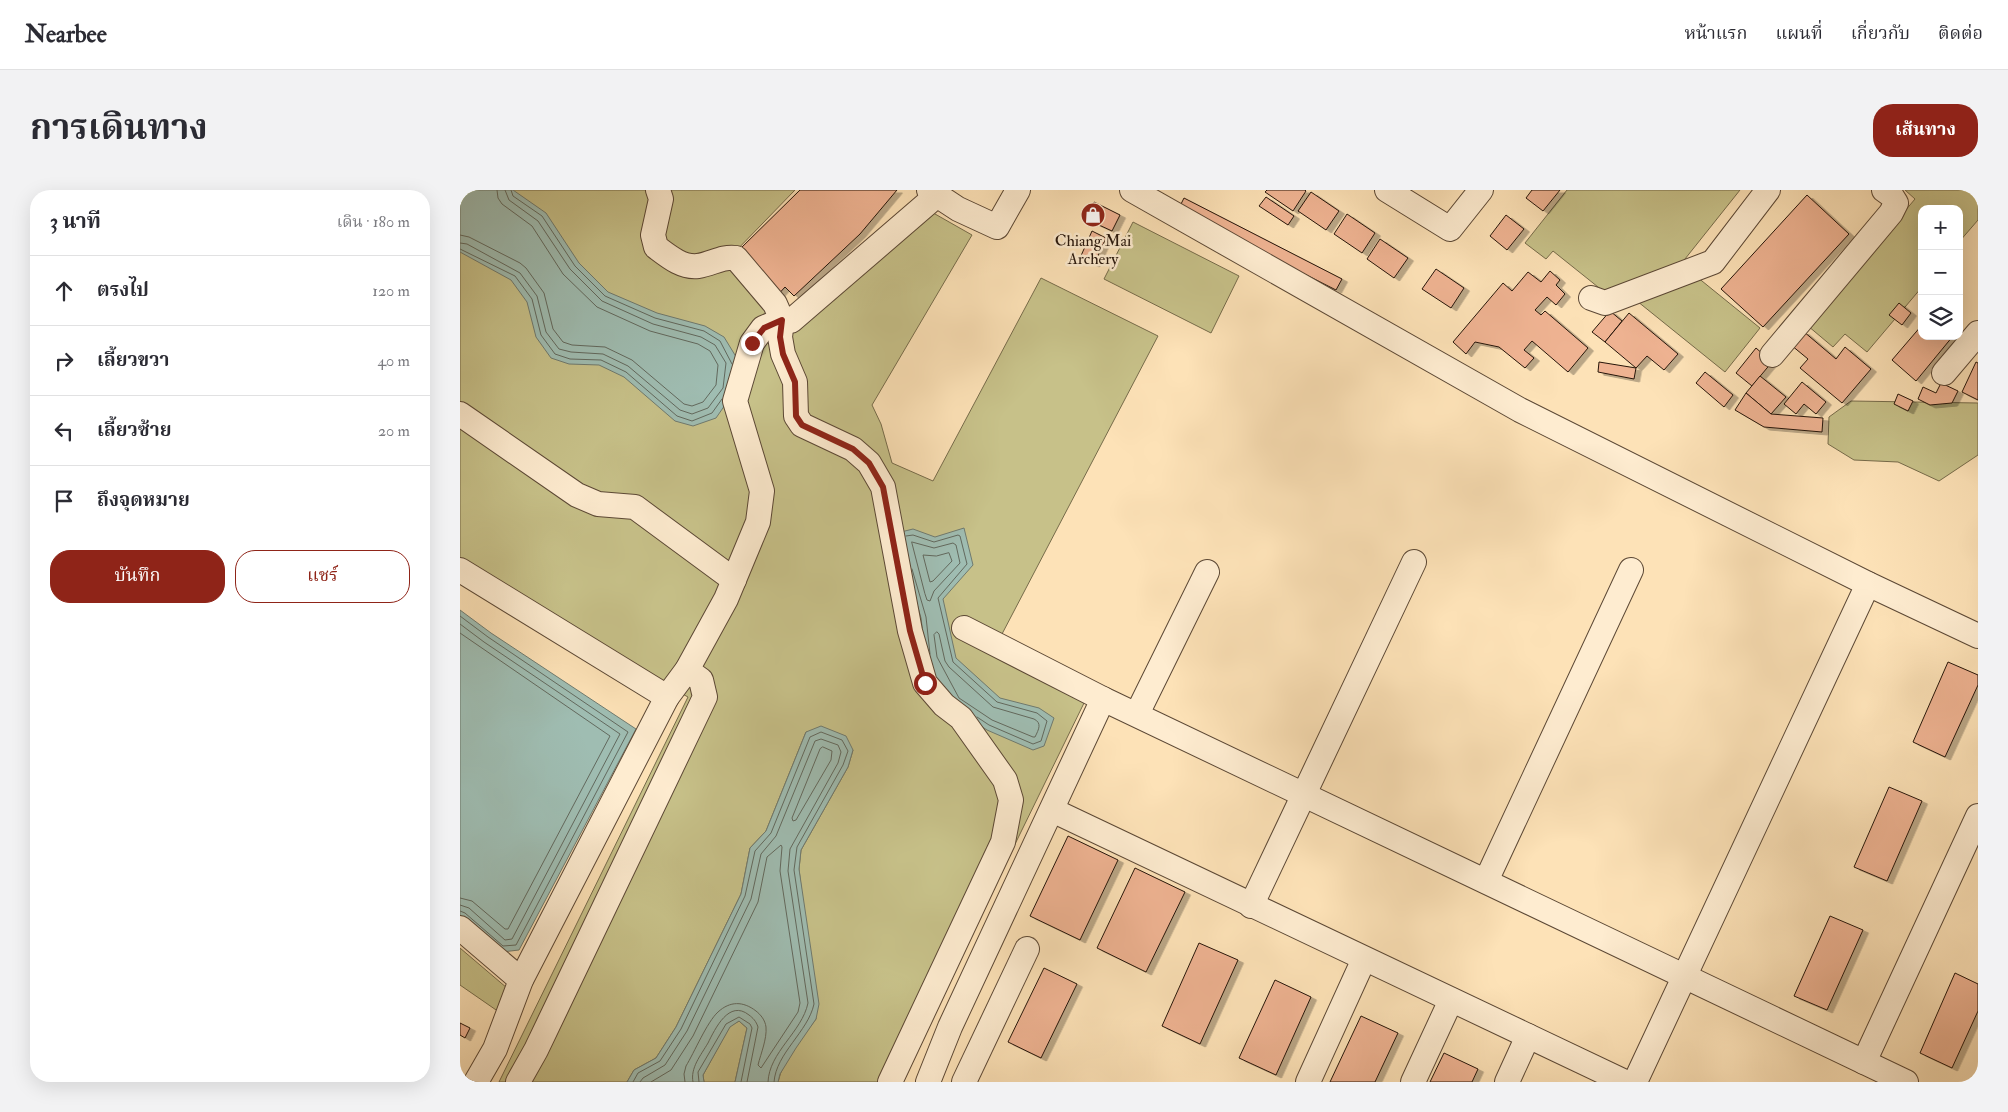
<!DOCTYPE html>
<html lang="th">
<meta charset="utf-8">
<style>
body{margin:0;font-family:"IM FELL Double Pica","Noto Serif Thai",serif;background:#f2f2f3;color:#2b2b33}
.controls{position:absolute;right:15px;top:15px;display:grid;overflow:hidden;border-radius:10px;box-shadow:0 5px 20px #0002}
.controls button{width:45px;height:45px;display:grid;place-items:center;padding:0;border:0;border-bottom:1px solid #e1e1e2;background:#fff;color:#2b2b33;font:25px sans-serif}
.stop{position:absolute;width:15px;height:15px;margin:-11px;border:4px solid #8f2418;border-radius:50%;background:#fff}
.stop.end{background:#8f2418;border-color:#fff;box-shadow:0 1px 5px #0008}
.list{margin:0;padding:0;list-style:none}
h2{display:flex;justify-content:space-between;align-items:center;height:65px;margin:0;padding:0 20px;font-size:21px}
h2 small{font-size:16px;font-weight:400;color:#7c7c81}
.list li{display:grid;grid-template-columns:32px 1fr auto;gap:15px;align-items:center;box-sizing:border-box;height:70px;padding:0 20px;border-top:1px solid #e1e1e2}
.list b{display:block;font-size:19px;white-space:nowrap}
.list em{font-size:16px;font-style:normal;color:#7c7c81}
.actions{display:flex;gap:10px;padding:15px 20px}
.actions a{flex:1;padding:11px 0;border:1px solid #8f2418;border-radius:20px;text-align:center;font-size:18px;color:#8f2418}
.actions .main{background:#8f2418;color:#fff}
.icon{flex:none;width:28px;height:28px;fill:none;stroke:currentColor;stroke-width:2;stroke-linecap:round;stroke-linejoin:round}
.map{position:relative;flex:none;width:1518px;height:892px;overflow:hidden;border-radius:20px}
header{display:flex;align-items:center;gap:30px;box-sizing:border-box;height:70px;padding:0 25px;background:#fff;border-bottom:1px solid #e1e1e2}
header strong{font-size:24px}
nav{display:flex;gap:28px;margin-inline-start:auto;font-size:18px}
.intro{display:flex;align-items:center;justify-content:space-between;box-sizing:border-box;height:120px;padding:0 30px}
h1{margin:0;font-size:35px}
.button{padding:12px 22px;border-radius:20px;background:#8f2418;color:#fff;font-size:18px;font-weight:700}
main{display:flex;gap:30px;padding:0 30px}
aside{flex:1;background:#fff;border-radius:20px;box-shadow:0 5px 20px #0002}
.map>svg:first-child{display:block}
.green{fill:#c7c189;stroke:#766b4a}
.water{fill:#9fbdb2;stroke:#6f7a6f}
.lines{fill:none;stroke-linecap:round;stroke-linejoin:round}
.shore{stroke:#62695e;stroke-width:1}
.building{fill:#efb392;stroke:#26150a;filter:url(#shadow)}
.minor-casing{stroke:#5c4835;stroke-width:26}
.minor{stroke:#feecd0;stroke-width:24}
.route{stroke:#8f2418;stroke-width:6}
.labels{text-anchor:middle;stroke-width:5;stroke-linejoin:round;paint-order:stroke}
.poi-label{font-size:16px;fill:#26150a;stroke:#feecd0}
</style>
<header>
<strong>Nearbee</strong>
<nav><a>หน้าแรก</a><a>แผนที่</a><a>เกี่ยวกับ</a><a>ติดต่อ</a></nav>
</header>
<div class="intro"><h1>การเดินทาง</h1><a class="button">เส้นทาง</a></div>
<main>
<aside>
<h2>3 นาที<small>เดิน · 180 m</small></h2>
<ul class="list">
<li><svg class="icon" aria-label="ahead" viewBox="0 0 24 24"><path d="M12 20V5M6 11l6-6 6 6"/></svg><div><b>ตรงไป</b></div><em>120 m</em></li>
<li><svg class="icon" aria-label="right" viewBox="0 0 24 24"><path d="M7 20v-9h11M14 6l5 5-5 5"/></svg><div><b>เลี้ยวขวา</b></div><em>40 m</em></li>
<li><svg class="icon" aria-label="left" viewBox="0 0 24 24"><path d="M17 20v-9H6M10 6l-5 5 5 5"/></svg><div><b>เลี้ยวซ้าย</b></div><em>20 m</em></li>
<li><svg class="icon" aria-label="arrive" viewBox="0 0 24 24"><path d="M6 21V4h12l-3 4 3 4H6"/></svg><div><b>ถึงจุดหมาย</b></div></li>
</ul>
<div class="actions"><a class="main">บันทึก</a><a>แชร์</a></div>
</aside>
<div class="map">
<svg width="1518" height="892" viewBox="0 0 1518 892">
<defs>
<filter id="shadow"><feDropShadow dx="5.5" dy="3" stdDeviation="0" flood-color="#0004"/></filter>
</defs>
<rect width="100%" height="100%" fill="#fde2b7"/>
<filter id="stains"><feTurbulence type="fractalNoise" baseFrequency=".004" numOctaves="4"/><feColorMatrix values="0 0 0 0 .2 0 0 0 0 .09 0 0 0 0 .02 0 0 0 .5 -.17"/></filter>
<radialGradient id="worn" r=".72"><stop offset=".6" stop-color="#630" stop-opacity="0"/><stop offset="1" stop-color="#630" stop-opacity=".3"/></radialGradient>
<g class="green">
<path d="M0 0H335L271 66 318 119 358 121 468 20 512 45 412 215 421 234 432 273 473 291 581 88 698 146 531 465 625 511 448 873 441 892H318C323 869 342 848 356 829L339 679 341 660 388 577 393 560 346 542 306 641 290 658 281 704 216 837 196 868 174 880 167 892H39L228 507 17 391 0 379Z"/>
<polygon points="1107,0 1280,0 1221,74 1300,138 1265,182 1172,107 1163,117 1093,61 1086,69 1065,53"/>
<polygon points="1445,0 1518,0 1518,30 1499,52 1499,19 1462,19 1462,97 1407,162 1385,144 1373,157 1348,136 1455,9"/>
<polygon points="673,32 779,86 751,143 644,89"/>
<polygon points="1391,211 1518,213 1518,265 1479,291 1438,272 1394,270 1368,254 1369,227"/>
<polygon points="0,758 47,798 39,822 0,795"/>
<polygon points="279,831 287,838 275,892 244,892 243,885 270,836"/>
</g>
<g class="water">
<polygon points="0,0 53,0 86,23 119,73 148,102 197,123 245,136 264,147 278,170 274,202 256,228 233,236 215,231 164,187 139,175 109,174 91,168 76,147 67,112 51,90 0,62"/>
<polygon points="504,338 513,375 483,409 496,468 540,508 579,518 594,528 584,556 573,560 527,540 490,516 466,470 461,428 437,343 453,339 475,347"/>
<polygon points="0,420 31,443 176,539 59,760 42,762 0,725"/>
<polygon points="361,536 386,546 393,560 388,577 341,660 339,679 359,814 356,829 336,858 320,884 318,892 275,892 287,838 279,831 270,837 243,885 244,892 167,892 174,880 196,868 216,837 281,704 290,658 306,641 346,542"/>
</g>
<g class="lines">
<g class="shore">
<polyline points="51,0 53,6 82,26 115,76 145,106 195,128 244,141 260,151 272,174"/>
<polyline points="0,45 9,47 60,73 66,78 84,103 93,139 103,152 112,155 145,157 172,170 224,214 232,216 243,212 256,195 258,175 250,161 238,154 190,141 137,117 103,84 72,36 42,14 38,8 37,0"/>
<polyline points="0,53 7,54 60,83 77,106 86,142 99,159 111,162 143,164 168,176 220,220 232,224 248,218 263,198 266,173 255,155 241,147 193,134 142,111 110,79 78,31 49,10 45,0"/>
<polyline points="0,59 55,86 72,109 81,145 95,164 110,169 141,170 166,182 217,226 232,231 252,223 262,209"/>
<polyline points="446,346 453,345 474,352 498,345 500,346 507,374 478,408 493,472 537,512 577,523 587,531 581,551 573,554 529,535 517,527"/>
<polygon points="452,352 474,358 493,353 496,355 500,373 474,401 470,411 467,410 465,404"/>
<polygon points="489,363 492,371 473,391 470,392 463,365 476,366"/>
<polyline points="452,379 466,427 470,464"/>
<polyline points="0,426 28,447 168,542 56,755 43,756 5,723 0,721"/>
<polyline points="0,434 24,452 160,544 52,749 45,750 9,718 0,715"/>
<path d="M477 442 479 444 485 471 489 477 533 517 574 529C582 533 579 539 575 547H573L532 530 499 508 477 467 474 445Z"/>
<polyline points="0,443 150,546 48,739 45,739 12,711 0,708"/>
<polygon points="363,557 372,561 371,570 336,630 333,631 332,628 360,559"/>
<path d="M173 892 178 883 200 871 221 839 285 706 295 661 311 643 350 547 361 542 382 550 388 561 383 575 337 657 334 680 354 814C348 842 316 863 314 892"/>
<path d="M180 892 183 888 205 875 227 841 291 709 301 664 316 646 355 551 361 549 378 555 381 562 378 573 330 659 328 681 348 813C342 842 309 862 308 892"/>
<path d="M191 892 211 880 233 846 298 712 307 667 321 655 322 657 320 681 340 813 338 822 301 878 298 875C301 863 307 849 306 837 305 830 301 825 296 821 283 811 270 811 258 822 247 832 234 863 226 876L224 884 225 892"/>
<path d="M233 892C230 878 241 865 248 853 255 839 269 809 289 825 293 828 296 831 298 837L287 892"/>
<polyline points="239,892 238,882 266,834 279,827 290,834 292,838 281,892"/>
</g>
</g>
<g class="building">
<polygon points="340,0 437,0 400,44 334,106 325,97 316,107 278,61"/>
<polygon points="807,0 845,0 846,1 833,21 805,2"/>
<polygon points="1072,0 1100,0 1083,21 1066,8"/>
<polygon points="851,2 879,21 866,40 838,21"/>
<polygon points="1347,5 1389,44 1303,137 1261,99"/>
<polygon points="806,7 834,26 828,35 799,16"/>
<polygon points="724,8 882,89 876,100 718,20"/>
<polygon points="634,12 660,25 652,41 626,29"/>
<polygon points="887,24 915,43 902,63 874,44"/>
<polygon points="1046,25 1064,39 1047,60 1030,46"/>
<polygon points="632,41 646,48 634,74 620,68"/>
<polygon points="920,49 948,68 934,88 907,69"/>
<polygon points="976,79 1004,98 991,118 962,99"/>
<polygon points="1090,81 1100,90 1096,95 1105,104 1096,115 1087,107 1075,120 1081,125 1085,121 1128,158 1108,182 1072,151 1064,160 1074,168 1065,178 1039,157 1015,152 1006,164 993,152 1043,93 1052,101 1068,82 1081,92"/>
<polygon points="1439,113 1451,123 1442,135 1429,125"/>
<polygon points="1150,121 1162,131 1145,152 1132,142"/>
<polygon points="1169,123 1218,164 1204,180 1187,166 1176,178 1145,152"/>
<polygon points="1462,135 1462,146 1493,146 1456,191 1432,170"/>
<polygon points="1343,141 1376,169 1385,157 1411,179 1382,213 1340,178 1348,169 1331,155"/>
<polygon points="1296,158 1312,172 1292,196 1276,183"/>
<polygon points="1139,172 1176,178 1174,189 1138,182"/>
<polygon points="1516,172 1518,173 1518,210 1502,202"/>
<polygon points="1245,182 1273,205 1264,217 1236,193"/>
<polygon points="1300,186 1326,207 1311,224 1286,203"/>
<polygon points="1342,192 1366,212 1356,224 1344,214 1336,224 1324,214"/>
<polygon points="1481,193 1498,201 1492,213 1470,215 1458,209 1463,197 1476,203"/>
<polygon points="1286,203 1311,224 1363,228 1362,242 1304,237 1275,220"/>
<polygon points="1438,204 1453,211 1448,221 1434,214"/>
<polygon points="1488,472 1518,485 1518,495 1485,567 1453,552"/>
<polygon points="1429,597 1462,611 1427,691 1394,677"/>
<polygon points="608,646 658,670 620,750 570,726"/>
<polygon points="675,678 725,702 686,782 637,758"/>
<polygon points="1370,726 1403,740 1367,820 1334,806"/>
<polygon points="739,753 778,770 740,854 702,836"/>
<polygon points="584,778 617,794 581,868 548,852"/>
<polygon points="1495,783 1518,794 1518,821 1492,878 1460,863"/>
<polygon points="815,790 851,807 816,885 779,868"/>
<polygon points="901,826 938,843 915,892 870,892"/>
<polygon points="0,833 10,838 5,848 0,845"/>
<polygon points="984,863 1018,879 1012,892 970,892"/>
</g>
<g class="lines">
<defs>
<g id="minor">
<path d="M198 0 201 9 193 45 196 57C208 66 222 78 238 76 252 74 262 66 276 68L315 114 322 130 320 147 323 164 335 192 336 226 342 235 393 259 409 273 423 297 450 441 465 493 484 515 501 528 545 590 551 610 543 652 430 892"/>
<polyline points="469,0 498,19 537,37 558,0"/>
<polyline points="672,0 1060,220 1408,394 1518,446"/>
<polyline points="927,0 990,39 1021,0"/>
<polyline points="1131,108 1145,113 1253,72 1308,0"/>
<polyline points="1312,165 1431,23 1436,13 1431,5 1424,0"/>
<polyline points="1484,183 1518,143"/>
<polyline points="0,224 117,305 138,314 175,317 274,390"/>
<polyline points="0,380 207,507 61,790 35,859 16,892"/>
<polyline points="504,438 643,509"/>
<polyline points="207,507 227,480 266,409 298,332 302,301 275,211 292,153 303,138 322,130 331,131 476,6"/>
<polyline points="677,524 747,382"/>
<polyline points="592,620 1165,892"/>
<polyline points="1026,691 1171,380"/>
<polyline points="791,716 954,372"/>
<polyline points="0,738 61,790"/>
<polyline points="1404,872 1518,626"/>
<polyline points="58,892 76,860 245,507 241,490 227,480"/>
<polyline points="468,892 490,837 643,509 1446,892"/>
<polyline points="504,892 567,759"/>
<polyline points="848,892 904,769"/>
<polyline points="953,892 991,810"/>
<polyline points="1047,892 1068,846"/>
<polyline points="1175,892 1408,394"/>
</g>
</defs>
<use href="#minor" class="minor-casing"/>
<use href="#minor" class="minor"/>
</g>
<g class="lines">
<polyline class="route" points="292,153 304,138 322,130 320,147 323,164 335,192 336,226 342,235 393,259 409,273 423,297 450,441 465,493"/>
</g>
<defs>
<symbol id="shop-disc" viewBox="-11 -11 22 22"><circle r="9.5" fill="#8f2418" stroke="#feecd0"/><path d="M-5-2.5h2.3a2.7 3.5 0 0 1 5.4 0H5L5.5 6h-11ZM-1.5-2.5h3a1.5 2.3 0 0 0-3 0Z" fill="#fff"/></symbol>
</defs>
<g fill-rule="evenodd">
<use href="#shop-disc" x="619" y="11" width="28" height="28"/>
</g>
<g class="labels">
<g class="poi-label">
<text x="633" y="56">Chiang Mai<tspan x="633" dy="18">Archery</tspan></text>
</g>
</g>
<rect width="100%" height="100%" filter="url(#stains)"/>
<rect width="100%" height="100%" fill="url(#worn)"/>
</svg>
<div class="controls">
<button>+</button>
<button>−</button>
<button><svg class="icon" aria-label="layers" viewBox="0 0 24 24"><path d="M12 4l9 5-9 5-9-5zM3 14l9 5 9-5"/></svg></button>
</div>
<div class="stop" style="left:465px;top:493px"></div>
<div class="stop end" style="left:292px;top:153px"></div>
</div>
</main>
